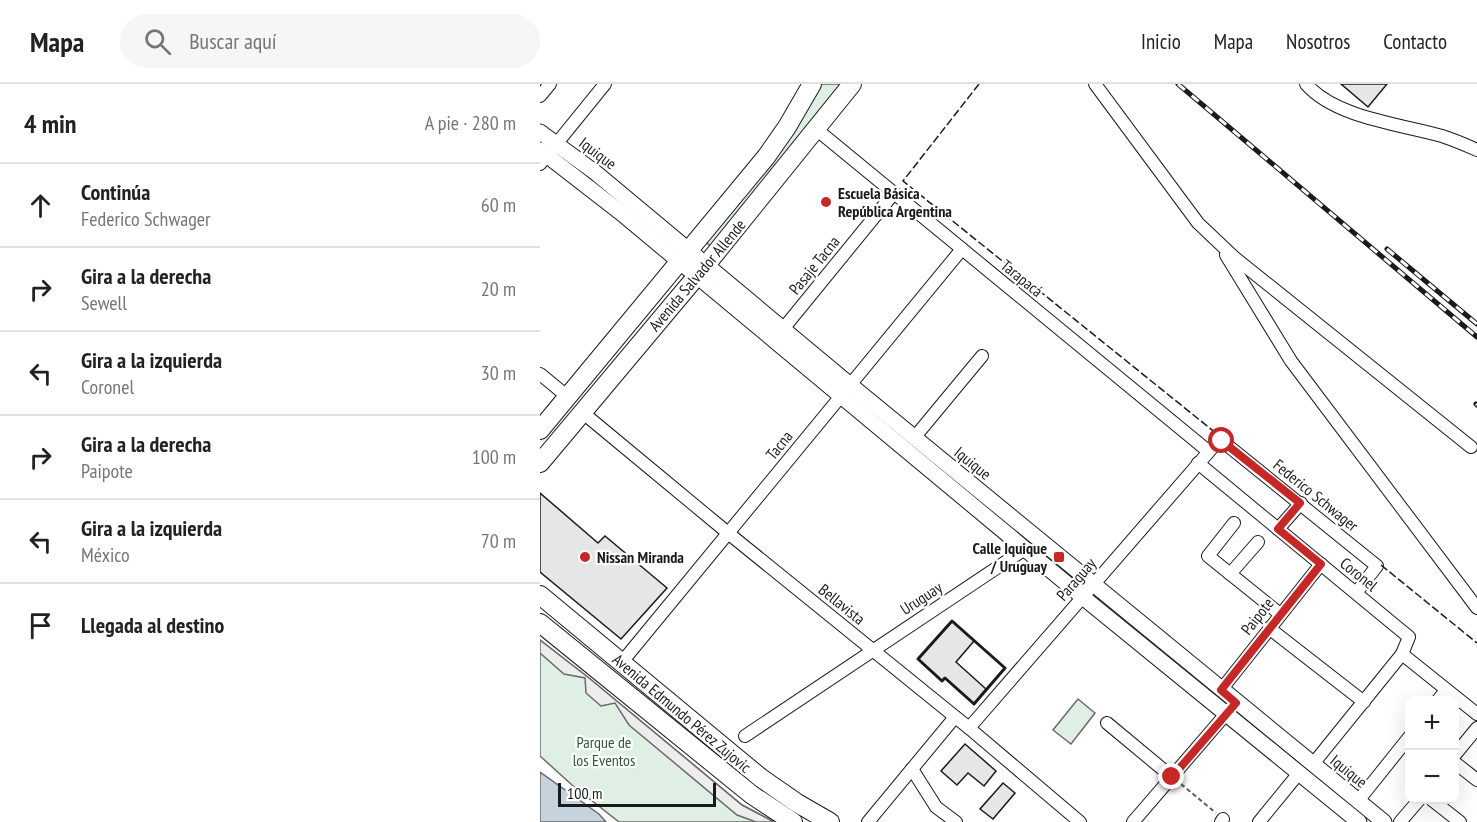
<!DOCTYPE html>
<html lang="es">
<meta charset="utf-8">
<style>
body{margin:0;font-family:"PT Sans Narrow",sans-serif;background:#f6f6f6;color:#222}
.controls{position:absolute;right:18px;bottom:18px;display:grid;overflow:hidden;border-radius:12px;box-shadow:0 6px 24px #0002}
.controls button{width:54px;height:54px;display:grid;place-items:center;padding:0;border:0;border-bottom:2px solid #e0e0e0;background:#fff;color:#222;font:30px sans-serif}
.scale{position:absolute;left:18px;bottom:15px;width:158px;box-sizing:border-box;padding-left:6px;border:3px solid #1a1a1a;border-top:0;font-size:16px;line-height:21px;white-space:nowrap;color:#1a1a1a;-webkit-text-stroke:4px #fff;paint-order:stroke}
.stop{position:absolute;width:18px;height:18px;margin:-14px;border:4px solid #c62828;border-radius:50%;background:#fff}
.stop.end{background:#c62828;border-color:#fff;box-shadow:0 2px 6px #0008}
.list{margin:0;padding:0;list-style:none}
h2{display:flex;justify-content:space-between;align-items:center;height:78px;margin:0;padding:0 24px;font-size:26px}
h2 small{font-size:20px;font-weight:400;color:#767676}
.list li{display:grid;grid-template-columns:39px 1fr auto;gap:18px;align-items:center;box-sizing:border-box;height:84px;padding:0 24px;border-top:2px solid #e0e0e0}
.list b{display:block;font-size:22px;white-space:nowrap}
.list p{margin:0;font-size:20px;white-space:nowrap;color:#767676}
.list em{font-size:20px;font-style:normal;color:#767676}
.icon{flex:none;width:33px;height:33px;fill:none;stroke:currentColor;stroke-width:2;stroke-linecap:round;stroke-linejoin:round}
.map{position:relative;flex:none;width:937px;height:738px;overflow:hidden}
header{display:flex;align-items:center;gap:36px;box-sizing:border-box;height:84px;padding:0 30px;background:#fff;border-bottom:2px solid #e0e0e0}
header strong{font-size:28px}
nav{display:flex;gap:33px;margin-inline-start:auto;font-size:21px}
.search{width:420px;height:54px;background:#f6f6f6;display:flex;align-items:center;gap:15px;box-sizing:border-box;padding:0 21px;border-radius:33px;color:#767676;font-size:22px}
main{display:flex}
aside{flex:1;background:#fff}
.map>svg:first-child{display:block}
.green{fill:#e0efe3;stroke:#6a6a6a;stroke-width:1.5}
.parking{fill:#ededed;stroke:#6a6a6a;stroke-width:1.5}
.water{fill:#c6d2dc;stroke:#6a6a6a;stroke-width:1.5}
.building{fill:#e6e6e6;stroke:#1a1a1a;stroke-width:1.5}
.lines{fill:none;stroke-linecap:round;stroke-linejoin:round}
.minor-casing{stroke:#1a1a1a;stroke-width:14}
.major-casing{stroke:#1a1a1a;stroke-width:17}
.highway-casing{stroke:#1a1a1a;stroke-width:20}
.path{stroke:#5f5f5f;stroke-width:2;stroke-dasharray:4.5 3;stroke-linecap:butt}
.minor{stroke:#fff;stroke-width:12}
.major{stroke:#fff;stroke-width:15}
.highway{stroke:#fff;stroke-width:18}
.rail-casing{stroke:#1a1a1a;stroke-width:5}
.rail{stroke:#fff;stroke-width:3;stroke-dasharray:9;stroke-linecap:butt}
.fence{stroke:#1a1a1a;stroke-width:1.5;stroke-dasharray:8 3;stroke-linecap:butt}
.wall{stroke:#1a1a1a;stroke-width:3}
.route{stroke:#c62828;stroke-width:8}
.poi-dot{fill:#c62828;stroke:#fff;stroke-width:2}
.labels{text-anchor:middle;stroke-width:4.5;stroke-linejoin:round;paint-order:stroke}
.street-label{font-size:16px;fill:#1a1a1a;stroke:#fff}
.poi-label{font-size:16px;font-weight:bold;fill:#1a1a1a;stroke:#fff;text-anchor:start}
.park-label{font-size:16px;fill:#2b5a34;stroke:#fff}
</style>
<header>
<strong>Mapa</strong>
<div class="search"><svg class="icon" aria-label="search" viewBox="0 0 24 24"><circle cx="10" cy="10" r="6"/><path d="M15 15l6 6"/></svg>Buscar aquí</div>
<nav><a>Inicio</a><a>Mapa</a><a>Nosotros</a><a>Contacto</a></nav>
</header>
<main>
<aside>
<h2>4 min<small>A pie · 280 m</small></h2>
<ul class="list">
<li><svg class="icon" aria-label="ahead" viewBox="0 0 24 24"><path d="M12 20V5M6 11l6-6 6 6"/></svg><div><b>Continúa</b><p>Federico Schwager</p></div><em>60 m</em></li>
<li><svg class="icon" aria-label="right" viewBox="0 0 24 24"><path d="M7 20v-9h11M14 6l5 5-5 5"/></svg><div><b>Gira a la derecha</b><p>Sewell</p></div><em>20 m</em></li>
<li><svg class="icon" aria-label="left" viewBox="0 0 24 24"><path d="M17 20v-9H6M10 6l-5 5 5 5"/></svg><div><b>Gira a la izquierda</b><p>Coronel</p></div><em>30 m</em></li>
<li><svg class="icon" aria-label="right" viewBox="0 0 24 24"><path d="M7 20v-9h11M14 6l5 5-5 5"/></svg><div><b>Gira a la derecha</b><p>Paipote</p></div><em>100 m</em></li>
<li><svg class="icon" aria-label="left" viewBox="0 0 24 24"><path d="M17 20v-9H6M10 6l-5 5 5 5"/></svg><div><b>Gira a la izquierda</b><p>México</p></div><em>70 m</em></li>
<li><svg class="icon" aria-label="arrive" viewBox="0 0 24 24"><path d="M6 21V4h12l-3 4 3 4H6"/></svg><div><b>Llegada al destino</b></div></li>
</ul>
</aside>
<div class="map">
<svg width="937" height="738" viewBox="0 0 937 738">
<rect width="100%" height="100%" fill="#fff"/>
<g class="green">
<polygon points="280,0 302,0 171,163 166,158"/>
<polygon points="0,556 49,594 202,721 234,738 79,738 32,701 0,672"/>
<polygon points="538,615 555,629 531,660 513,646"/>
</g>
<polygon class="parking" points="0,556 49,594 202,721 234,738 216,738 197,731 89,641 75,619 61,622 46,609 45,594 24,590 0,569"/>
<polygon class="water" points="0,688 59,730 66,738 0,738"/>
<g class="building">
<polygon points="801,0 847,0 828,23"/>
<polygon points="0,409 58,459 65,452 127,504 81,555 0,488"/>
<polygon points="412,537 434,557 416,578 446,605 434,620 405,594 402,597 378,575"/>
<polygon points="425,660 456,687 444,702 428,689 417,701 401,687"/>
<polygon points="463,699 475,709 453,735 440,725"/>
</g>
<g class="lines">
<defs>
<g id="minor">
<polyline points="555,0 658,139 695,174 931,363"/>
<path d="M766 0C796 34 860 40 902 52 914 56 926 61 937 66"/>
<polyline points="0,12 10,0"/>
<polyline points="276,45 668,367"/>
<polyline points="0,80 65,0"/>
<polyline points="686,171 751,277 937,524"/>
<polyline points="243,245 354,109"/>
<polyline points="0,290 28,313"/>
<polyline points="42,328 188,449 429,644 540,738"/>
<polyline points="374,354 442,272"/>
<polyline points="658,379 869,553 862,570 937,630"/>
<polyline points="694,439 668,472 740,530"/>
<polyline points="738,445 761,419"/>
<polyline points="690,490 718,458"/>
<polyline points="729,544 824,618"/>
<polyline points="82,578 422,165"/>
<polyline points="681,606 781,480"/>
<polyline points="898,616 906,606"/>
<polyline points="567,639 632,693"/>
<polyline points="429,644 679,356 682,357 837,482 816,509"/>
<polyline points="205,652 485,465"/>
<polyline points="914,672 937,644"/>
<polyline points="914,678 937,696"/>
<polyline points="773,680 862,570"/>
<polyline points="372,685 396,723 416,738"/>
<polyline points="892,716 920,738"/>
<polyline points="818,717 870,652"/>
<polyline points="328,738 415,633"/>
<polyline points="593,738 692,623"/>
<polyline points="681,738 683,735"/>
<polyline points="719,738 759,689"/>
<polyline points="860,738 879,716"/>
</g>
<g id="major">
<polyline points="0,48 56,89 303,295 844,738"/>
<polyline points="0,66 80,128 550,519 819,738"/>
</g>
<g id="highway">
<polyline points="0,346 226,73 247,43 272,0"/>
<polyline points="0,379 166,181 312,0"/>
<polyline points="0,511 221,694 257,719 290,738"/>
<polyline points="0,539 212,711 253,738"/>
</g>
</defs>
<use href="#minor" class="minor-casing"/>
<use href="#major" class="major-casing"/>
<use href="#highway" class="highway-casing"/>
<polyline class="path" points="641,700 676,729"/>
<use href="#minor" class="minor"/>
<use href="#major" class="major"/>
<use href="#highway" class="highway"/>
<defs>
<g id="rail">
<polyline points="638,0 937,253"/>
<polyline points="847,165 937,240"/>
<polyline points="936,320 937,321"/>
</g>
</defs>
<use href="#rail" class="rail-casing"/>
<use href="#rail" class="rail"/>
<g class="fence">
<polyline points="439,0 363,97 682,354"/>
<polyline points="841,481 937,559"/>
</g>
<polygon class="wall" points="412,537 465,584 434,620 405,594 402,597 378,575"/>
</g>
<g class="lines">
<polyline class="route" points="632,693 696,619 681,606 781,480 738,445 760,419 682,357"/>
</g>
<g class="poi-dot">
<circle cx="286" cy="118" r="6"/>
<circle cx="45" cy="473" r="6"/>
<rect x="513" y="467" width="12" height="12" rx="3"/>
</g>
<g class="labels">
<g class="street-label">
<text transform="translate(58 69) rotate(37)" y="6">Iquique</text>
<text transform="translate(274 181) rotate(-51)" y="6">Pasaje Tacna</text>
<text transform="translate(157 191) rotate(-50)" y="6">Avenida Salvador Allende</text>
<text transform="translate(482 194) rotate(39)" y="6">Tarapacá</text>
<text transform="translate(239 361) rotate(-51)" y="6">Tacna</text>
<text transform="translate(433 379) rotate(39)" y="6">Iquique</text>
<text transform="translate(776 411) rotate(39)" y="6">Federico Schwager</text>
<text transform="translate(819 490) rotate(39)" y="6">Coronel</text>
<text transform="translate(536 495) rotate(-49)" y="6">Paraguay</text>
<text transform="translate(381 514) rotate(-33)" y="6">Uruguay</text>
<text transform="translate(302 520) rotate(39)" y="6">Bellavista</text>
<text transform="translate(717 532) rotate(-52)" y="6">Paipote</text>
<text transform="translate(142 629) rotate(40)" y="6">Avenida Edmundo Pérez Zujovic</text>
<text transform="translate(809 687) rotate(39)" y="6">Iquique</text>
</g>
<g class="poi-label">
<text x="298" y="115">Escuela Básica<tspan x="298" dy="18">República Argentina</tspan></text>
<text x="507" y="470" text-anchor="end">Calle Iquique<tspan x="507" dy="18">/ Uruguay</tspan></text>
<text x="57" y="479">Nissan Miranda</text>
</g>
<g class="park-label">
<text x="64" y="664">Parque de<tspan x="64" dy="18">los Eventos</tspan></text>
</g>
</g>
</svg>
<div class="controls">
<button>+</button>
<button>−</button>
</div>
<div class="scale">100 m</div>
<div class="stop" style="left:682px;top:357px"></div>
<div class="stop end" style="left:632px;top:693px"></div>
</div>
</main>
